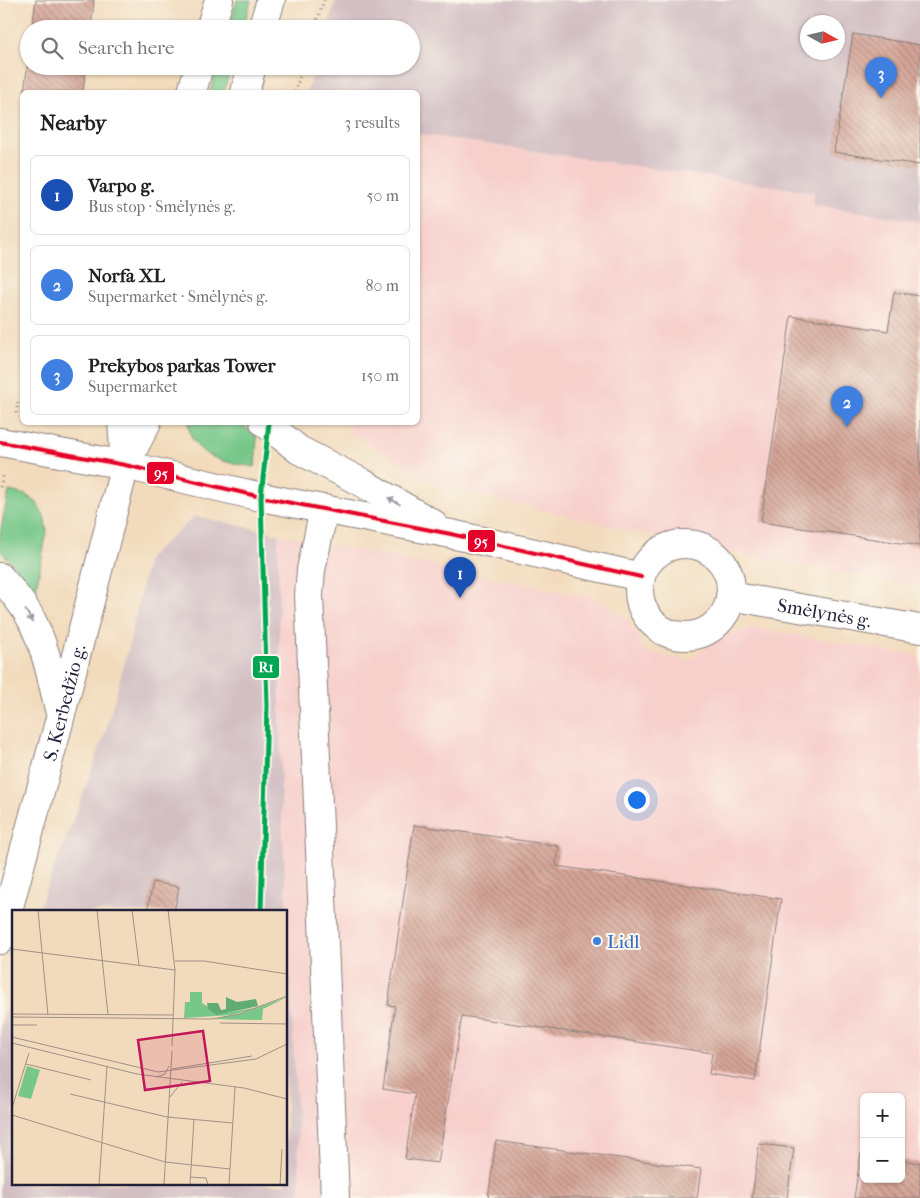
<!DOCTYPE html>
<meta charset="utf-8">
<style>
body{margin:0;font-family:"IM FELL French Canon",serif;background:#f2f2f2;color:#202124}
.controls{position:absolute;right:15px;bottom:15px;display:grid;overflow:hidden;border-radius:8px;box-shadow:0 1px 4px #0004}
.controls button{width:45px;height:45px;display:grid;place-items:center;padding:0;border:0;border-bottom:1px solid #e0e0e0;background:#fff;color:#202124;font:25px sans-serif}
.compass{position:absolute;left:800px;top:15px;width:45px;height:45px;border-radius:50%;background:#fff;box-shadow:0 1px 4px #0004;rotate:98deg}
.you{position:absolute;left:636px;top:799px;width:18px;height:18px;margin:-12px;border:4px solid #fff;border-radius:50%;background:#1a73e8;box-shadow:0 0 0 8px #1a73e833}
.badge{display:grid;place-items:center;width:32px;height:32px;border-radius:50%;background:#c8321e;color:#fff;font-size:16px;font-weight:700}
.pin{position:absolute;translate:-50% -41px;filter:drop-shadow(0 1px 2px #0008)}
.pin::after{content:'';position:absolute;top:26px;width:18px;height:15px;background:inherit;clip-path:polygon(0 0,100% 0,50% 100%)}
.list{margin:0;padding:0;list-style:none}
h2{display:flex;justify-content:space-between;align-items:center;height:65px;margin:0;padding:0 20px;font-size:21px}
h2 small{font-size:16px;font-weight:400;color:#757577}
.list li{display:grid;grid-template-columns:32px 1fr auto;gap:15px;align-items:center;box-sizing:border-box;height:80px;margin:0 10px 10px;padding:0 10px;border:1px solid #e0e0e0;border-radius:8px}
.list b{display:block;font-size:19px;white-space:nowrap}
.list p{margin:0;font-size:16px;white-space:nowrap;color:#757577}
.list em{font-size:16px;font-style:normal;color:#757577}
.icon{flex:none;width:28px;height:28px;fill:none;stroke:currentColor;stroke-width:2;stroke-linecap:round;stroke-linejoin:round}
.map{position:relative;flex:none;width:920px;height:1198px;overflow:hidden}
.search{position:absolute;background:#fff;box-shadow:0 1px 4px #0004;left:20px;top:20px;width:400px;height:55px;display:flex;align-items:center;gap:12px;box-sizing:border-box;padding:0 18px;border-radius:28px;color:#757577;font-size:19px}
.panel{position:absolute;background:#fff;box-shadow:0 1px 4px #0004;left:20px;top:90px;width:400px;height:335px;border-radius:8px}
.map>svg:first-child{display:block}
.built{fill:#f7d0cc;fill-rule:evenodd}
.industrial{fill:#d2bec3;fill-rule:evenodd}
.green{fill:#77c789;stroke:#4c7462}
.building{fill:url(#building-back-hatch)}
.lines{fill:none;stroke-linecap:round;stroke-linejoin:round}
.minor-casing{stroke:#8a7e7c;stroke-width:30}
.secondary-casing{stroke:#8a7e7c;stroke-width:30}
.primary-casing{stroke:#8a7e7c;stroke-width:30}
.trunk-casing{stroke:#8a7e7c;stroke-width:30}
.path{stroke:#8a7e7c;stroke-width:3;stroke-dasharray:1 4;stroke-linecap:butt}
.minor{stroke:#fff;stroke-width:28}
.secondary{stroke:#fff;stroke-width:28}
.primary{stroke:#fff;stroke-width:28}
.trunk{stroke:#fff;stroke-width:28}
.bus-1-casing{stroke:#fbf7ec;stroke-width:8}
.bus-1{stroke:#e4002b;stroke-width:4}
.rail-1-casing{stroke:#fbf7ec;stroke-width:9}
.rail-1{stroke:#00a651;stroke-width:5}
.oneway{fill:#9c9ca7}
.shop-dot{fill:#3f7fe0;stroke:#fbf7ec;stroke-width:2}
.labels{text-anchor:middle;stroke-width:4;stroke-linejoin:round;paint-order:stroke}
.street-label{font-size:19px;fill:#22223b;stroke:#fbf7ec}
.shop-label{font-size:19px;fill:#366cbe;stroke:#fbf7ec;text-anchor:start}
.inset-road{fill:none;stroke:#9f9188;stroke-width:1}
.view{fill:#c2185b;fill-opacity:0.15;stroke:#c2185b;stroke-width:2.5}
.inset-edge{fill:none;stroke:#22223b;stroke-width:2.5}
.line-badge{stroke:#fbf7ec;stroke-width:2}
.badge-label{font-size:14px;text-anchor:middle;font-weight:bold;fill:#fff}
</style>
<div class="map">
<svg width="920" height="1198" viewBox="0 0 920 1198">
<defs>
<pattern id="building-back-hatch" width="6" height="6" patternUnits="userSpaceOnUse" patternTransform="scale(1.25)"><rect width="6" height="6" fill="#d5a597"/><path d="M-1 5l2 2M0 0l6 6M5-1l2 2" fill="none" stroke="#ac867c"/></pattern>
</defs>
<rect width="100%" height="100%" fill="#fbf7ec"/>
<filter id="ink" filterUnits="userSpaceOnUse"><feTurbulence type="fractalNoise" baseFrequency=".02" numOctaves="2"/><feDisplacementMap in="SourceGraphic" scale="10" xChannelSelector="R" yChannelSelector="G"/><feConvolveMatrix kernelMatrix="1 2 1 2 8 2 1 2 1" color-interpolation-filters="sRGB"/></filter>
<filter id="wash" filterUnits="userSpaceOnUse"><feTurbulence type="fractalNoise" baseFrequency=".0096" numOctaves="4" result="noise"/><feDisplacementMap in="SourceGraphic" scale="20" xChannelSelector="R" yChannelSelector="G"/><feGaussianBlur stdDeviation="1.12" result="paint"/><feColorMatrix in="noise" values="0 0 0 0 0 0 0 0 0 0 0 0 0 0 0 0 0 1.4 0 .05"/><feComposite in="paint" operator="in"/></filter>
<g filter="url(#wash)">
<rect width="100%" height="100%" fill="#f2dbbc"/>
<g class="built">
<polygon points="422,135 814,192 814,205 920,221 920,587 688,544 439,486 348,431 350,423 418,422 418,151"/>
<path d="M278 534 599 599 630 622 646 652 688 661 719 638 753 628 920 656V1198H300L298 1136 281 800ZM864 1097H901V1179H864Z"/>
</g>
<g class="industrial">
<path d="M336 0H920V221L814 205V192L418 134V92H307L315 66H411V29H327ZM808 22H838V52H808Z"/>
<polygon points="195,516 278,534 281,800 298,1136 300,1198 0,1198 0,1029 14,976 14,1184 286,1184 286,912 37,912 82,797 105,733 128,650 148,558"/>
</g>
<g class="green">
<polygon points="237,0 251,0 243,29 229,29"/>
<polygon points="217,66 231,66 224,92 210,92"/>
<path d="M188 423H240L257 437 255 467C232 463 204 461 192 438 190 433 189 428 188 423Z"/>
<path d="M9 491 26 495 37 503 44 516 47 531 35 594C25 577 14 564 0 551V533Z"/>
</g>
<g id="blocks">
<g class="building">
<polygon points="36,0 94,0 91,29 32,29"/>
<polygon points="853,34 920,45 920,165 834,152"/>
<polygon points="29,56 29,66 86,66 83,92 24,92"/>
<polygon points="894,292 920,296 920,546 761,522 791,316 888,331"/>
<polygon points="414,825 559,846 556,866 781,899 755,1081 709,1074 712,1053 462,1016 438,1163 405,1159 415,1094 383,1089 395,1006 388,1005"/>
<polygon points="153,882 179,887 174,912 147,912"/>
<polygon points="496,1141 701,1169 697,1198 488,1198"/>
<polygon points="759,1144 794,1148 787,1198 752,1198"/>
<polygon points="861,1153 864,1154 864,1179 901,1179 901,1160 920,1163 920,1198 854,1198"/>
</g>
</g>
</g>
<g filter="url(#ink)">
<use href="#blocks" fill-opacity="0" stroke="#8a7e7c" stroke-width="1"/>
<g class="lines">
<defs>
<polyline id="minor" points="324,509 311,570 309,595 335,1198"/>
<g id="secondary">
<polyline points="210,29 219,0"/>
<polyline points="262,29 271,0"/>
<polyline points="192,92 199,66"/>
<polyline points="245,92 252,66"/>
<polyline points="122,422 125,465"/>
<polyline points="125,465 147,422"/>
</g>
<g id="primary">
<path d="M0 577C11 590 22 602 30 617 46 646 52 681 60 713"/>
<path id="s1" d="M0 940 58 726 125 465"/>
</g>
<g id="trunk">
<polyline points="264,422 299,450 361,482 432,523"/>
<polyline points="0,442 125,465 261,497 451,534 641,577"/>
<circle cx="685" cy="590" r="46"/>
<path id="s2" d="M730 596 920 629"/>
</g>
</defs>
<use href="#minor" class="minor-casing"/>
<use href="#secondary" class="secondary-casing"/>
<use href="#primary" class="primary-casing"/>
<use href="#trunk" class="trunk-casing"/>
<g class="path">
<polyline points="314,29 324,0"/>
<polyline points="295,92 303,66"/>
<polyline points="16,413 18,401"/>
<polyline points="0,487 4,473"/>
</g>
<use href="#minor" class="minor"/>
<use href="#secondary" class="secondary"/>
<use href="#primary" class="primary"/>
<use href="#trunk" class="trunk"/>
<defs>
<polyline id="bus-1" points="0,442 125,465 261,497 451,534 641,577"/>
</defs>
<use href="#bus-1" class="bus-1-casing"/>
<use href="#bus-1" class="bus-1"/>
<defs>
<polyline id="rail-1" points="261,912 267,706 261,497 269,422"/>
</defs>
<use href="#rail-1" class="rail-1-casing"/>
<use href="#rail-1" class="rail-1"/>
</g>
<defs><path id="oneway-solid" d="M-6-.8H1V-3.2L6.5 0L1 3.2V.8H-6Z" transform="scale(1.25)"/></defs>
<g class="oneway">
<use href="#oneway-solid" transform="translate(394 501) rotate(-150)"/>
<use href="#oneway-solid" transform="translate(29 616) rotate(60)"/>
</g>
</g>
<circle class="shop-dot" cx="597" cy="941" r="5"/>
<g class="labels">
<g class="street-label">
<text dy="7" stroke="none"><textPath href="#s2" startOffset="96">Smėlynės g.</textPath></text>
<text dy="7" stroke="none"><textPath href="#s1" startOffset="246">S. Kerbedžio g.</textPath></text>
</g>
<g class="shop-label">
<text x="607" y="948">Lidl</text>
</g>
</g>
<g transform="translate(12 910)">
<rect width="275" height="275" fill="#f2dbbc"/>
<path d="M178 82H190V93L208 104 242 98 275 86 239 100 219 105 172 108 173 92H178ZM275 87 251 99 250 110 200 109 232 103ZM15 156 28 160 19 189 6 186Z" fill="#77c789"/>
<path d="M214 87 225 92 244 89 246 96 205 105 196 99 195 93H206L209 100 214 99Z" fill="#61ac75"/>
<path class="inset-road" d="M26 0 36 105M85 0 96 105M120 0 127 55M156 0 163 60 160 136M0 39 163 60M163 51H192L275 64M0 104 161 105M0 107 200 109 228 104 275 86M208 113 275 114M0 115H25M0 127 146 162 244 149 275 134M0 133 125 164 232 178 275 189M14 154 79 170M160 159 240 146M144 167 153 164 157 156M58 184 155 207 221 213M158 187 170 172M0 198 17 143M0 205 153 252 218 259M178 267 194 268 196 275M87 275 95 156M152 275 160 141M178 275 182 209M217 275 223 177M268 275 270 239"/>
<path class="view" d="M191 121 198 171 133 180 126 130Z"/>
<rect width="275" height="275" class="inset-edge"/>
</g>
<g class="line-badge">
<rect x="146" y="461" width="29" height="24" rx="5" fill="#e4002b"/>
<rect x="467" y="529" width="29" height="24" rx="5" fill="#e4002b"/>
<rect x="252" y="655" width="28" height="24" rx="5" fill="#00a651"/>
</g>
<g class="badge-label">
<text x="161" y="478">95</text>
<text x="481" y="546">95</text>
<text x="266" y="672">R1</text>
</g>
</svg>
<div class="controls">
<button>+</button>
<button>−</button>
</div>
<svg class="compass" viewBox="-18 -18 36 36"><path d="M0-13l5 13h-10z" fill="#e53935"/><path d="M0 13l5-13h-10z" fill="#757577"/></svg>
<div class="you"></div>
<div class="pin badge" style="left:460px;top:598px;background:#1a4fb4">1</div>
<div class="pin badge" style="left:847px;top:427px;background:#3f7fe0">2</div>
<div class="pin badge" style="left:881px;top:98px;background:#3f7fe0">3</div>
<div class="search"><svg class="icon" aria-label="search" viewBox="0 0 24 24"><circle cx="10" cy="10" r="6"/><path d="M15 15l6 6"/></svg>Search here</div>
<section class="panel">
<h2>Nearby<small>3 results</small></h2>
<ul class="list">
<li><span class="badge" style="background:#1a4fb4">1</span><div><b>Varpo g.</b><p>Bus stop · Smėlynės g.</p></div><em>50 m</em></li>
<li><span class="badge" style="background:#3f7fe0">2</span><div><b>Norfa XL</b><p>Supermarket · Smėlynės g.</p></div><em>80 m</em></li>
<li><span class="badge" style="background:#3f7fe0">3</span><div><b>Prekybos parkas Tower</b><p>Supermarket</p></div><em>150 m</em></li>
</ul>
</section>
</div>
